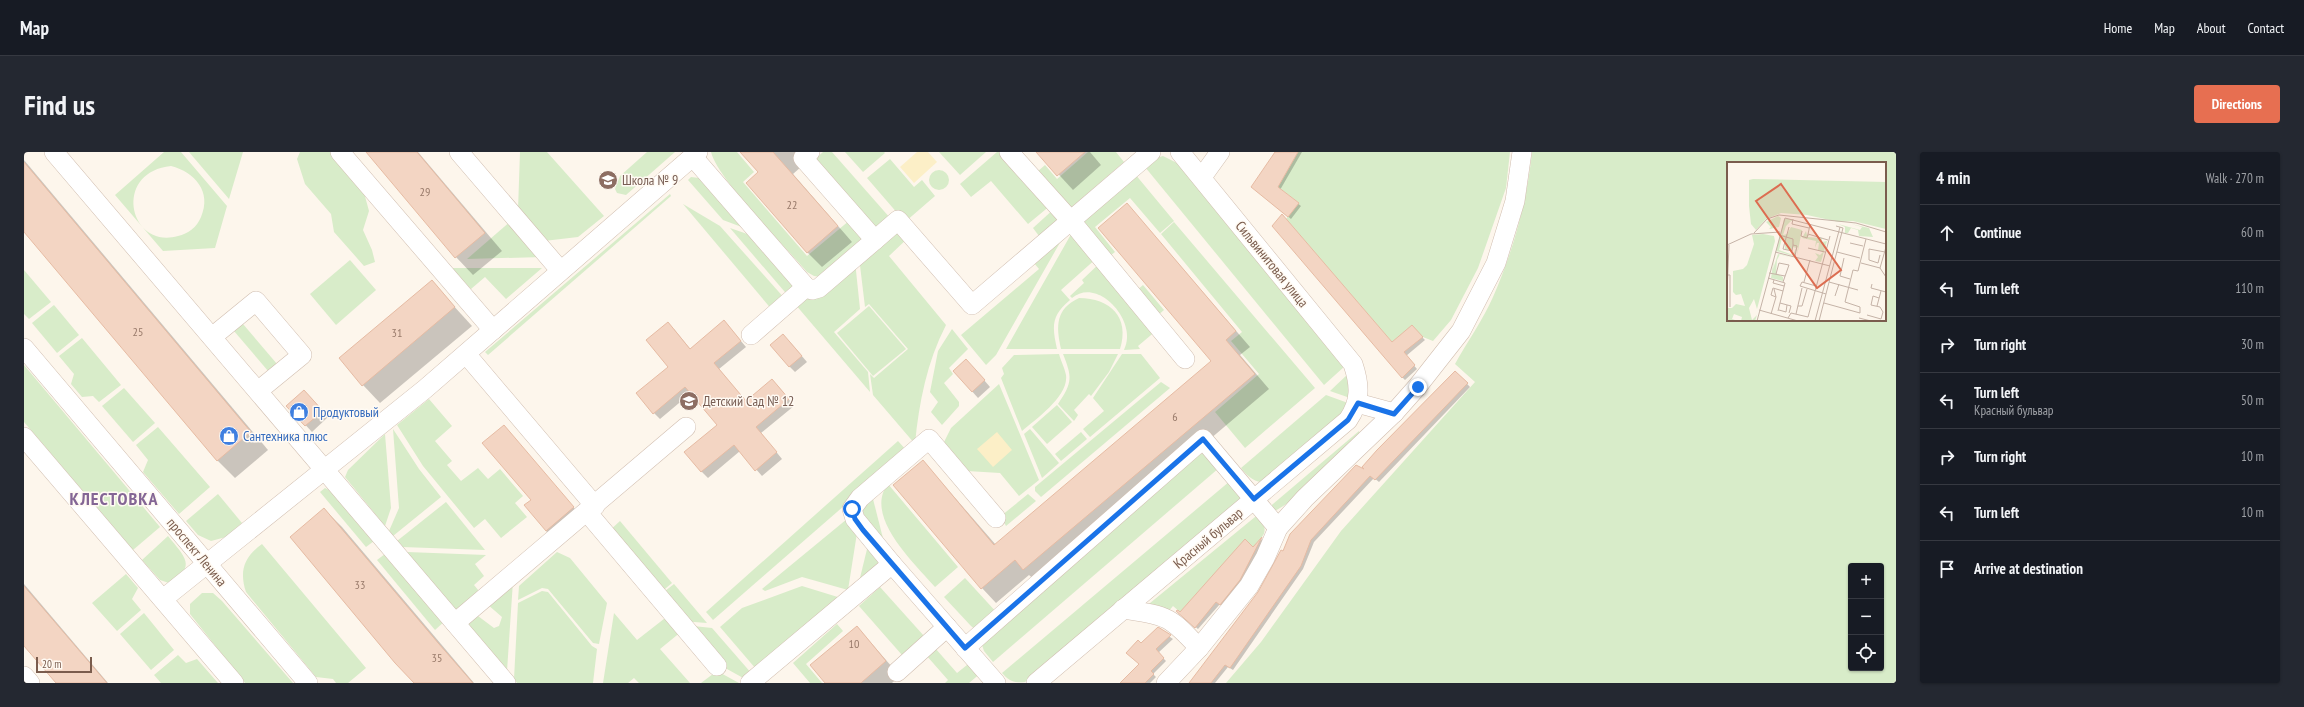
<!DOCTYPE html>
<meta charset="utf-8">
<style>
body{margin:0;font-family:"PT Sans Narrow",sans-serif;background:#242831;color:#f1f3f6}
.controls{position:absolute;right:12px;bottom:12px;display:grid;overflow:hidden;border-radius:4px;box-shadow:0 1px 3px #0004}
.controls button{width:36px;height:36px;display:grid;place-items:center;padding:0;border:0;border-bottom:1px solid #363941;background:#171b24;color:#f1f3f6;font:20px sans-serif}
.scale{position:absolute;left:12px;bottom:10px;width:56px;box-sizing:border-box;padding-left:4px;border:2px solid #7a5c4d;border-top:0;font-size:11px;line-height:14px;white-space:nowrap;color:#7a5c4d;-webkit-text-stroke:3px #fffaf3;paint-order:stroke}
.stop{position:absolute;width:12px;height:12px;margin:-9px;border:3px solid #1a73e8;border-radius:50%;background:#fff}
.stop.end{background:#1a73e8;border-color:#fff;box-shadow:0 1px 4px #0008}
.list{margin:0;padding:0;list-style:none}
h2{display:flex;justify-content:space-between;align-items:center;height:52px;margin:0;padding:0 16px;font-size:17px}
h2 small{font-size:13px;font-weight:400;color:#9ea1a6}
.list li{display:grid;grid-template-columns:26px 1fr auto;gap:12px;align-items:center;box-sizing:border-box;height:56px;padding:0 16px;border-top:1px solid #363941}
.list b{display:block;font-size:15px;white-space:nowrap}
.list p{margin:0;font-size:13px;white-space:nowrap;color:#9ea1a6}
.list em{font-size:13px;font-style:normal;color:#9ea1a6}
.icon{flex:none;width:22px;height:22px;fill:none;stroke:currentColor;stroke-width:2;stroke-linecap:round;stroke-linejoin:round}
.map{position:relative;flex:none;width:1872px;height:531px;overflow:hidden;border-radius:4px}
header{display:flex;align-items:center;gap:24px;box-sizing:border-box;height:56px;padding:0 20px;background:#171b24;border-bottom:1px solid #363941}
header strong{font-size:19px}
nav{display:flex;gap:22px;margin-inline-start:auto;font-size:14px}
.intro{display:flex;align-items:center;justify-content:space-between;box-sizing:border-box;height:96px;padding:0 24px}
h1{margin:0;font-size:28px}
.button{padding:10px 18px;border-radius:4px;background:#e76f51;color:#fff;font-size:14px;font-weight:700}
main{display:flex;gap:24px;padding:0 24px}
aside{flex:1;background:#171b24;border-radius:4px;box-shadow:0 1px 3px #0004}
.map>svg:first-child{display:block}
.green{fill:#d8ecc9;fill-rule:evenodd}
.sand{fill:#fcefc7}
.shadow{fill:#0003}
.building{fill:#f3d5c3;stroke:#e6bba3}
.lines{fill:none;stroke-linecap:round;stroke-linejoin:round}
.minor-casing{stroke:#d1beb0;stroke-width:20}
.minor{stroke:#fff;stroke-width:19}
.route{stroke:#1a73e8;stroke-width:5}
.labels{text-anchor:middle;stroke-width:3;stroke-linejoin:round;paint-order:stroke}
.number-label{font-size:12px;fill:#987a6a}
.education-label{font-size:14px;fill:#785e54;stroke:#fffaf3;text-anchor:start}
.street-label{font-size:14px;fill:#7a5c4d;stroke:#fffaf3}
.shop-label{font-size:14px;fill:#366cbe;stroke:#fffaf3;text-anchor:start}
.district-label{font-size:18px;font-weight:bold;letter-spacing:1px;fill:#846695;stroke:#fffaf3}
.inset-road{fill:none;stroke:#c5b3a7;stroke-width:1}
.view{fill:#dc6d51;fill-opacity:0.15;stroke:#dc6d51;stroke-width:2}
.inset-edge{fill:none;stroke:#7a5c4d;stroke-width:2}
</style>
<header>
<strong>Map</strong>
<nav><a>Home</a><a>Map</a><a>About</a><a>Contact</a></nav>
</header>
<div class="intro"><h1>Find us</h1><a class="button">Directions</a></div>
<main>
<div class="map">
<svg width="1872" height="531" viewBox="0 0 1872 531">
<rect width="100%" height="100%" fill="#fdf6ec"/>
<g class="green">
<path d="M140 0H157L203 54 191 96 139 99 91 43ZM147 14C171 20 188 40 177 65 173 75 164 82 154 84 105 98 88 20 147 14Z"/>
<polygon points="165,0 219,0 205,47"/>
<polygon points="276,0 310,0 339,37 345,59 339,78 348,98 351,110 340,114 310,80 307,62 281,32 273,7"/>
<polygon points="496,0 523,0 580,64 554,85 520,89 494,58"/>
<polygon points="623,0 651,0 602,43 593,41 591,37 596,24"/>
<path d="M687 0H713L730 20 719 30 783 104 826 68 844 89 797 125 790 124 783 120C762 95 694 28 687 0Z"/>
<polygon points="799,0 808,0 867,67 851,80 789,9"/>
<polygon points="821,0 860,0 861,1 839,20"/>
<polygon points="915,0 962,0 936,23"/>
<polygon points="973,0 981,0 1027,53 1004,72 967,29 947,45 936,32"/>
<polygon points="1064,0 1092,0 1100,10 1042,60 1013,20 1021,13 1033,27"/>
<polygon points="1274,0 1486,0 1482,36 1454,116 1427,168 1409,189 1399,185 1388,174 1368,190 1262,67 1275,51 1254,35"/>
<path d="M1508 0H1872V531H1202L1237 490 1317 379 1451 230 1431 212C1443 190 1459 168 1469 145 1489 99 1503 50 1508 0ZM1704 11H1861V168H1704ZM1827 414H1857V516H1827Z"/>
<polygon points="1139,4 1155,12 1321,214 1300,233 1121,15 1132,6"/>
<polygon points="866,7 890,35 898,28 911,44 881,70 843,26"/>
<circle cx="915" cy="28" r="10"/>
<polygon points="1111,22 1150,69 1136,81 1106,46 1071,75 1091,100 1082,107 1059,79 1061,63"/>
<polygon points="667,25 675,26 723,77 699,68 664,28"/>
<polygon points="646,42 647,44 464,203 461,200"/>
<polygon points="659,52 696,74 762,148 749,159"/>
<polygon points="1031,56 1041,68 1018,88 1009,76"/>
<polygon points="487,69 519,105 443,107"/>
<polygon points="1150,70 1291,236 1221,296 1191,260 1235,222 1207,189 1218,180 1137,82"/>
<path d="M873 72 885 85 865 104 922 173C903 210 895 250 891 292L849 243 846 222 850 226 884 197 845 152 841 155 835 105Z"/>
<polygon points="1046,73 972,203 962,213 937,183 1015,117 1005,105"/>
<polygon points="706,76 729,84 776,137 766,146"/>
<path d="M1050 77 1074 105 1037 138 1046 148C1027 164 1028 174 1033 197H982Z"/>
<polygon points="326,108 352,138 312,173 286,142"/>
<polygon points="831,109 836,157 810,180 844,220 846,240 771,152"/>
<path d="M1077 110 1133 178 1114 194 1116 197 1100 198C1115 170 1074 124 1048 146L1046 144 1060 131 1058 128Z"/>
<polygon points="427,116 518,116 482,147 461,125 447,137"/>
<polygon points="0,118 27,150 5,167 0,162"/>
<polygon points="1119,133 1140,158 1133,164 1112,139"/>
<path d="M1055 146C1086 146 1106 165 1096 197H1037C1032 175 1031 157 1055 146Z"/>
<polygon points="30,153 55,183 33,201 8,171"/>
<polygon points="845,154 882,197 849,224 813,181"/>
<polygon points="213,165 259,219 250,226 204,172"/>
<polygon points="928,177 944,197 925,216 929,222 920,231 935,250 935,254 918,273 907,260 914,250 906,240 914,199"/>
<polygon points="58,186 97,233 75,250 69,244 58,245 47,232 50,222 35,204"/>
<path d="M1035 202C1037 209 1041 217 1042 223 1045 244 1012 267 998 279L977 226 980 222 978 216 990 203Z"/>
<path d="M1039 202H1094L1085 220 1067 244 1065 242 1050 258 1054 263 1050 269 1034 252C1049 230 1048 225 1039 202Z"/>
<polygon points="1098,202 1117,202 1136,226 1066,285 1059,277 1080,259 1069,246"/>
<polygon points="0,213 136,375 109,398 0,270"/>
<polygon points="1325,221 1326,246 1306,239"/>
<polygon points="1137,230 1146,236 1017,345 1011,339 1011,335"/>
<polygon points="975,232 1015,328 995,344 976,321 943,319 922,295 920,290 927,276"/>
<polygon points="100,236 131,271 109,290 78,254"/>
<path d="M1302 243 1324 251 1314 267 1237 330C1229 329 1222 323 1217 316Z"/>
<polygon points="405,247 428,274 411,289 428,309 423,313 437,329 454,316 464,327 476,317 499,344 491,351 503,365 477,386 461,367 450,376 399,314 373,273"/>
<polygon points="1033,253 1048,270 1023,292 1008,275"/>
<polygon points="134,275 186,335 155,362 119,320 124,308 112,293"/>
<polygon points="369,277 395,317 417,345 369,384 365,379 375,356"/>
<polygon points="1006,277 1035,311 1018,326 1000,282"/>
<path d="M1335 279 1336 282C1311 309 1280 345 1247 361L1243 357Z"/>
<polygon points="1057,280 1063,287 1037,309 1031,302"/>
<polygon points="361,282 367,356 361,374 321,325 324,318"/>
<polygon points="874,289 883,299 689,468 682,460"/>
<polygon points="1179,301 1185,304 1195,316 969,510 960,499 958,493 1171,305"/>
<path d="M1206 329 1217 346 1211 353 1001 530C990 531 985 529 978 521Z"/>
<path d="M864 332 934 415 911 435C891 412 839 364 864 332Z"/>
<polygon points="301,336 309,340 350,389 342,395 296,340"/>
<polygon points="194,342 218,371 202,385 187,389 174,383 162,369"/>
<polygon points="1004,342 1012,349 982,374 977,364"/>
<polygon points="839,347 849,347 863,402 833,365"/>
<polygon points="422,350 461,398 378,395 373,389"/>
<path d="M1235 364C1245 380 1241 382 1229 395L1221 388 1156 460 1149 454 1143 461 1120 456 1231 365Z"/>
<polygon points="823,367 833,381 824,438 778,425 741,439 738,437"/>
<polygon points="596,369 648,431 635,442 583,381"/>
<path d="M144 384C160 404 174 415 145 431L136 428 118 408Z"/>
<path d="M238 392 342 516 324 531H312L309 527 292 525 222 440C215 419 220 405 238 392Z"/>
<polygon points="844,393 858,411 835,430"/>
<polygon points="365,399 422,468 411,478 353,408"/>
<polygon points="383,400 462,403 451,412 460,424 450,433 459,444 436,459 430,456"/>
<polygon points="533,400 546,406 583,451 575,492 569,491 524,437 518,436 494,448 495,434"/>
<polygon points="102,422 114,436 108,447 117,458 93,479 68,451"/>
<polygon points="941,426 974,462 952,478 947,474 920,445"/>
<polygon points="489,429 483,519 443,472 454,464 470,476 475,474 478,465 463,452"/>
<polygon points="650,432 683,471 657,469 636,443"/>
<polygon points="778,434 817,446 732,517 696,475 718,456"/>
<polygon points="856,435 900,484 878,503 835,454"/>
<polygon points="518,439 524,440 568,494 573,497 569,531 493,531 490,527 494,451"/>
<polygon points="178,441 189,441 198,449 269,531 221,531 166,462 166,452"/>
<polygon points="120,461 150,498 127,518 96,482"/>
<polygon points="590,461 613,488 645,463 658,479 636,497 666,531 615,531 610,526 604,531 579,531"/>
<polygon points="813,472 819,479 782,512 798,531 786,531 769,511"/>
<polygon points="660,473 688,476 728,522 721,527 694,512"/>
<polygon points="911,496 933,521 948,509 958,520 945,531 921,531 924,528 902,503"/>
<polygon points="154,503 162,511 173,507 194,531 137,531 130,523"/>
<polygon points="693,519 715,531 677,531"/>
</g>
<g class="sand">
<polygon points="893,0 904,0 913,10 890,31 876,15"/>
<polygon points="973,280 988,298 969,315 953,297"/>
</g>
<g class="shadow">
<polygon points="343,0 394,0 478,99 449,123 432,105"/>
<polygon points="718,0 794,0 769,22 828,90 798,115 783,100 735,21"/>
<polygon points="1014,0 1066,0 1077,13 1049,38"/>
<polygon points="1252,0 1278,0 1256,38 1277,54 1267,67 1231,38"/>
<polygon points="0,8 244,298 211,326 193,308 0,78"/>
<polygon points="1103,52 1226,195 1216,203 1245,237 1015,432 1005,423 972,451 958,436 899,309 972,393 1188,209"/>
<polygon points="407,129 448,174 356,251 339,233"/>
<polygon points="1388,175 1401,188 1382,204 1393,217 1381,228 1378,225 1369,192"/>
<polygon points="706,176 722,195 695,217 722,250 754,234 770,254 737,281 758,307 738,324 716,299 684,326 678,320 662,300 694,273 667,241 636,267 630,261 645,215 650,177 667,198"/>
<polygon points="765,189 783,210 771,220 765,214"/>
<polygon points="948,214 966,235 954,246 930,219"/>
<polygon points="1432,220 1446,235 1355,330 1350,326 1290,390 1279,417 1209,518 1204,515 1191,531 1167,531 1235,440 1259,401 1344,320"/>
<polygon points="286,245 304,265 288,280 264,254"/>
<polygon points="480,274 555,362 528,385 522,379 508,348"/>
<polygon points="300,357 318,375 450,531 390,531"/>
<polygon points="1238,387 1240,389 1218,431 1199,455 1196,452 1174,477 1156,462"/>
<polygon points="0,432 84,531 33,531 0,492"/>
<polygon points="833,475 876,524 868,531 802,531"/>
<polygon points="1134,477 1149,487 1134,501 1142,509 1129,522 1132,525 1126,531 1097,531 1116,512 1117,492"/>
</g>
<g class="building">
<polygon points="342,0 393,0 461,81 431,106"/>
<polygon points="716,0 749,0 814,74 783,101 722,31 734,20"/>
<polygon points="1012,0 1061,0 1033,24"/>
<polygon points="1251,0 1274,0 1254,35 1275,51 1264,65 1227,35"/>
<polygon points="0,10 227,280 193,309 0,80"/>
<polygon points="1103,51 1212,179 1202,188 1231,222 999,418 991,408 957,437 869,333 899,308 970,393 1187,209 1074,76"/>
<polygon points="1258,62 1368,190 1388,173 1399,185 1380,200 1391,213 1378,226 1248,74"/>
<polygon points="408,128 431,155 338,234 315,206"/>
<polygon points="700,168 717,189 690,211 722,249 748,227 765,247 732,275 753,300 731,319 710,293 677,320 660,300 693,273 661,235 629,262 612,241 644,215 622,188 644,170 666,197"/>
<polygon points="759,182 778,204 765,215 746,193"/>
<polygon points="942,207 961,228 948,240 929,219"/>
<polygon points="1431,219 1444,231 1351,328 1346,324 1287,388 1277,414 1206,516 1201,513 1187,531 1165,531 1234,440 1257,398 1259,399 1266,382 1332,313 1340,317 1338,315 1353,298"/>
<polygon points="280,238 299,259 281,274 262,254"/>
<polygon points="480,273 550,355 522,379 500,353 507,348 458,291"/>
<polygon points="300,356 415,492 449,531 390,531 371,511 266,385"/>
<polygon points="1238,385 1216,428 1196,453 1192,450 1171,476 1152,459 1154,458 1156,460 1221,387 1229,395"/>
<polygon points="0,434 83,531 32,531 0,494"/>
<polygon points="833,474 862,509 837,531 801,531 786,513"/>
<polygon points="1134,475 1147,483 1132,497 1140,506 1127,519 1130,522 1121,531 1096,531 1115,512 1102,501 1114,488 1117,491"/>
</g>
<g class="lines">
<defs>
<g id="minor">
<polyline points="30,0 482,531"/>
<polyline points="316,0 469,178"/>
<polyline points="435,0 536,118"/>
<polyline points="985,0 1048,70 1161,207"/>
<polyline points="669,5 782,135 788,138 795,136 851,88 779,6 786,0"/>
<polyline points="1178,25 1196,0"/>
<polyline points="851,88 874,68 948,153 1127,0"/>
<polyline points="727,183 782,135"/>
<polyline points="188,185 232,149 278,203 234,239"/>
<polyline points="0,196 284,531"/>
<polyline points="442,202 571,354"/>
<polyline points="1333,251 1370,261"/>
<polyline points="0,285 210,531"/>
<polyline points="563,360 693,514"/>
<polyline points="868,412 831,367 828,357 836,346 905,287 972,366"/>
<polyline points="139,447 401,237 674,0"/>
<path d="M1099 457C1143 464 1145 463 1175 496"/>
<polyline points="431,471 662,275"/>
<polyline points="941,496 1179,287 1254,376"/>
<polyline points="873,520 923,475"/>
<polyline points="0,524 6,531"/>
<polyline points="726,531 868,412 972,531"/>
<path d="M1012 531 1324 268C1337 249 1336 233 1329 212L1156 0"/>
<polyline points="1142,531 1175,496 1225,434 1241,406 1254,376 1281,346 1370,261 1393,235 1437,179 1472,111 1491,49 1498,0"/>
</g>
</defs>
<use href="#minor" class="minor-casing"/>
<use href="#minor" class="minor"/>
</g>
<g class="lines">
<polyline class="route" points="828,357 831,367 839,378 941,496 1179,287 1230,347 1324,268 1334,251 1370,262 1394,235"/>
</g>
<defs>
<symbol id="school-disc" viewBox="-11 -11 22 22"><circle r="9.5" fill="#8d6e63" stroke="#fffaf3"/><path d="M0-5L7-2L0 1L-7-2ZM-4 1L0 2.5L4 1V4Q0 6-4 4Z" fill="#fff"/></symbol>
<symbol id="shop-disc" viewBox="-11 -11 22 22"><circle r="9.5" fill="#3f7fe0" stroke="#fffaf3"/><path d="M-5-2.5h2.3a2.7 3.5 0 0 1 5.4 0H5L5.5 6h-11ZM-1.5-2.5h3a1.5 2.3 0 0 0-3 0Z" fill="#fff"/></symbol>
</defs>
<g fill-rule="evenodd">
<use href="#school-disc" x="573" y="17" width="22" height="22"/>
<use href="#school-disc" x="654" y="238" width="22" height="22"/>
<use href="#shop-disc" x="264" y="249" width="22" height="22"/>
<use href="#shop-disc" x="194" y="273" width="22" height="22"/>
</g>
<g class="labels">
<g class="number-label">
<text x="401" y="44">29</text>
<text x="768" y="57">22</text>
<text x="114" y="184">25</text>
<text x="373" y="185">31</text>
<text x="1151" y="269">6</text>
<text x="336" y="437">33</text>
<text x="830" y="496">10</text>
<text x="413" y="510">35</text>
</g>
<g class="education-label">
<text x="598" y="33">Школа № 9</text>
<text x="679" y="254">Детский Сад № 12</text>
</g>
<g class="street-label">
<text transform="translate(1248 112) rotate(51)" y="5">Сильвинитовая улица</text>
<text transform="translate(1184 386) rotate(-40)" y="5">Красный бульвар</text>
<text transform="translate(173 400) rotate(50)" y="5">проспект Ленина</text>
</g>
<g class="shop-label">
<text x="289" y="265">Продуктовый</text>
<text x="219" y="289">Сантехника плюс</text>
</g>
<g class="district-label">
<text x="90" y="353">КЛЕСТОВКА</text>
</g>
</g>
<g transform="translate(1703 10)">
<rect width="159" height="159" fill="#fdf6ec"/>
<path d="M26 17 159 20V67L126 59 112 60 80 53 54 51 39 57 29 68 24 62 22 44V18ZM51 54 54 56 52 65 42 67 44 65 39 60ZM57 57H65V59L58 58 64 59 59 64 56 73 60 72 64 65 75 68 70 94 71 84 67 94 49 89ZM55 76 58 78V87L65 89 66 85 69 86 66 93 52 88ZM111 62 133 68 135 65 124 62 142 66 146 75 132 74 131 68 124 66 121 71H118V65ZM79 69 80 73H83L80 75 95 76V80L100 79 94 100 88 99 91 95 88 91 93 93 96 90 91 88 92 81H90L88 86 89 79 75 76ZM36 72 47 74 48 79 30 147 27 137 22 146 25 158 30 153 28 159H14L15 155 7 152 5 157 11 159H0V146H5L9 142 18 144 14 132 9 133 6 130V109L16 107 20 103 27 82 25 73ZM48 90 46 107 51 92 67 96 53 92 50 98 49 111 56 115V119L44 116Z" fill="#d8ecc9" fill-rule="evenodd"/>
<path class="inset-road" d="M66 57 65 62 82 66M83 63 81 72 101 78M62 65 56 87 65 89 66 83 70 84 68 94M75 69 74 74 80 76 81 72M27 71 40 57 52 53 129 61 159 70M52 73 66 77V83M123 81 136 84M0 83 24 72 53 70M81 86 98 90M48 90 103 104M110 90 133 96M153 93 151 101 142 98V87L158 90M117 96 113 114 123 117M134 101 153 106 159 115M153 106 159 85M42 111 58 114M49 112 52 101 62 103 56 120M1 113H3V145M41 116 58 121 51 149M47 118 46 121 57 124M77 120 83 98M102 120 131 128M145 122 144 126 159 130M89 124 75 120 73 124 99 132M0 131 2 83M108 134 112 122M49 135 44 133 46 126 56 129M53 141 64 144 62 151M97 141 133 151V145L118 140 126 108 131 109 139 77M71 144H75L80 127M150 144 154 129M32 148 71 159M52 148 59 150 60 143M44 152 49 135 47 127M69 152 75 126M140 153 154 157 156 150 153 145 144 143 146 134 152 136M61 156 64 151 81 155 103 74M132 156 144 159M30 159 58 56 159 82M88 159 113 65M92 159 116 66 109 64"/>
<path class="view" d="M54 22 114 108 90 126 29 39Z"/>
<rect width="159" height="159" class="inset-edge"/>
</g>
</svg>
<div class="controls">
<button>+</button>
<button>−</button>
<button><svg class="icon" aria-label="locate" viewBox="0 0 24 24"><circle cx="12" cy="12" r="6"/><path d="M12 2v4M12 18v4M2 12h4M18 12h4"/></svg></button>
</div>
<div class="scale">20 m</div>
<div class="stop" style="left:828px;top:357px"></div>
<div class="stop end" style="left:1394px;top:235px"></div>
</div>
<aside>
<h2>4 min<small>Walk · 270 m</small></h2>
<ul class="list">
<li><svg class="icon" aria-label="ahead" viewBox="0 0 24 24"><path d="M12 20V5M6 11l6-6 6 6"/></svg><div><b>Continue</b></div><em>60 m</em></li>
<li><svg class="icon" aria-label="left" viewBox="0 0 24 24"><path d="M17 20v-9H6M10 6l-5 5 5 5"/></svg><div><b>Turn left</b></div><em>110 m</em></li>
<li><svg class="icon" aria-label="right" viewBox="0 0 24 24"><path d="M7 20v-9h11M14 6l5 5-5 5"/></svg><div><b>Turn right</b></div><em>30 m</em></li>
<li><svg class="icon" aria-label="left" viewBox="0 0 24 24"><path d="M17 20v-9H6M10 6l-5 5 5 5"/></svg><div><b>Turn left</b><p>Красный бульвар</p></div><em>50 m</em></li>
<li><svg class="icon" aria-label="right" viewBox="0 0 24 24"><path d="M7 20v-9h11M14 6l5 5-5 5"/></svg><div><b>Turn right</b></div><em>10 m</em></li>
<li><svg class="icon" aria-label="left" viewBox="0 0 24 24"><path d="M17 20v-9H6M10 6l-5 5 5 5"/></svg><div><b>Turn left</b></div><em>10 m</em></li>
<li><svg class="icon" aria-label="arrive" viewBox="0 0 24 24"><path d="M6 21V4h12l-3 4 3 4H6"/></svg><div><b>Arrive at destination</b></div></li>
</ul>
</aside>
</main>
